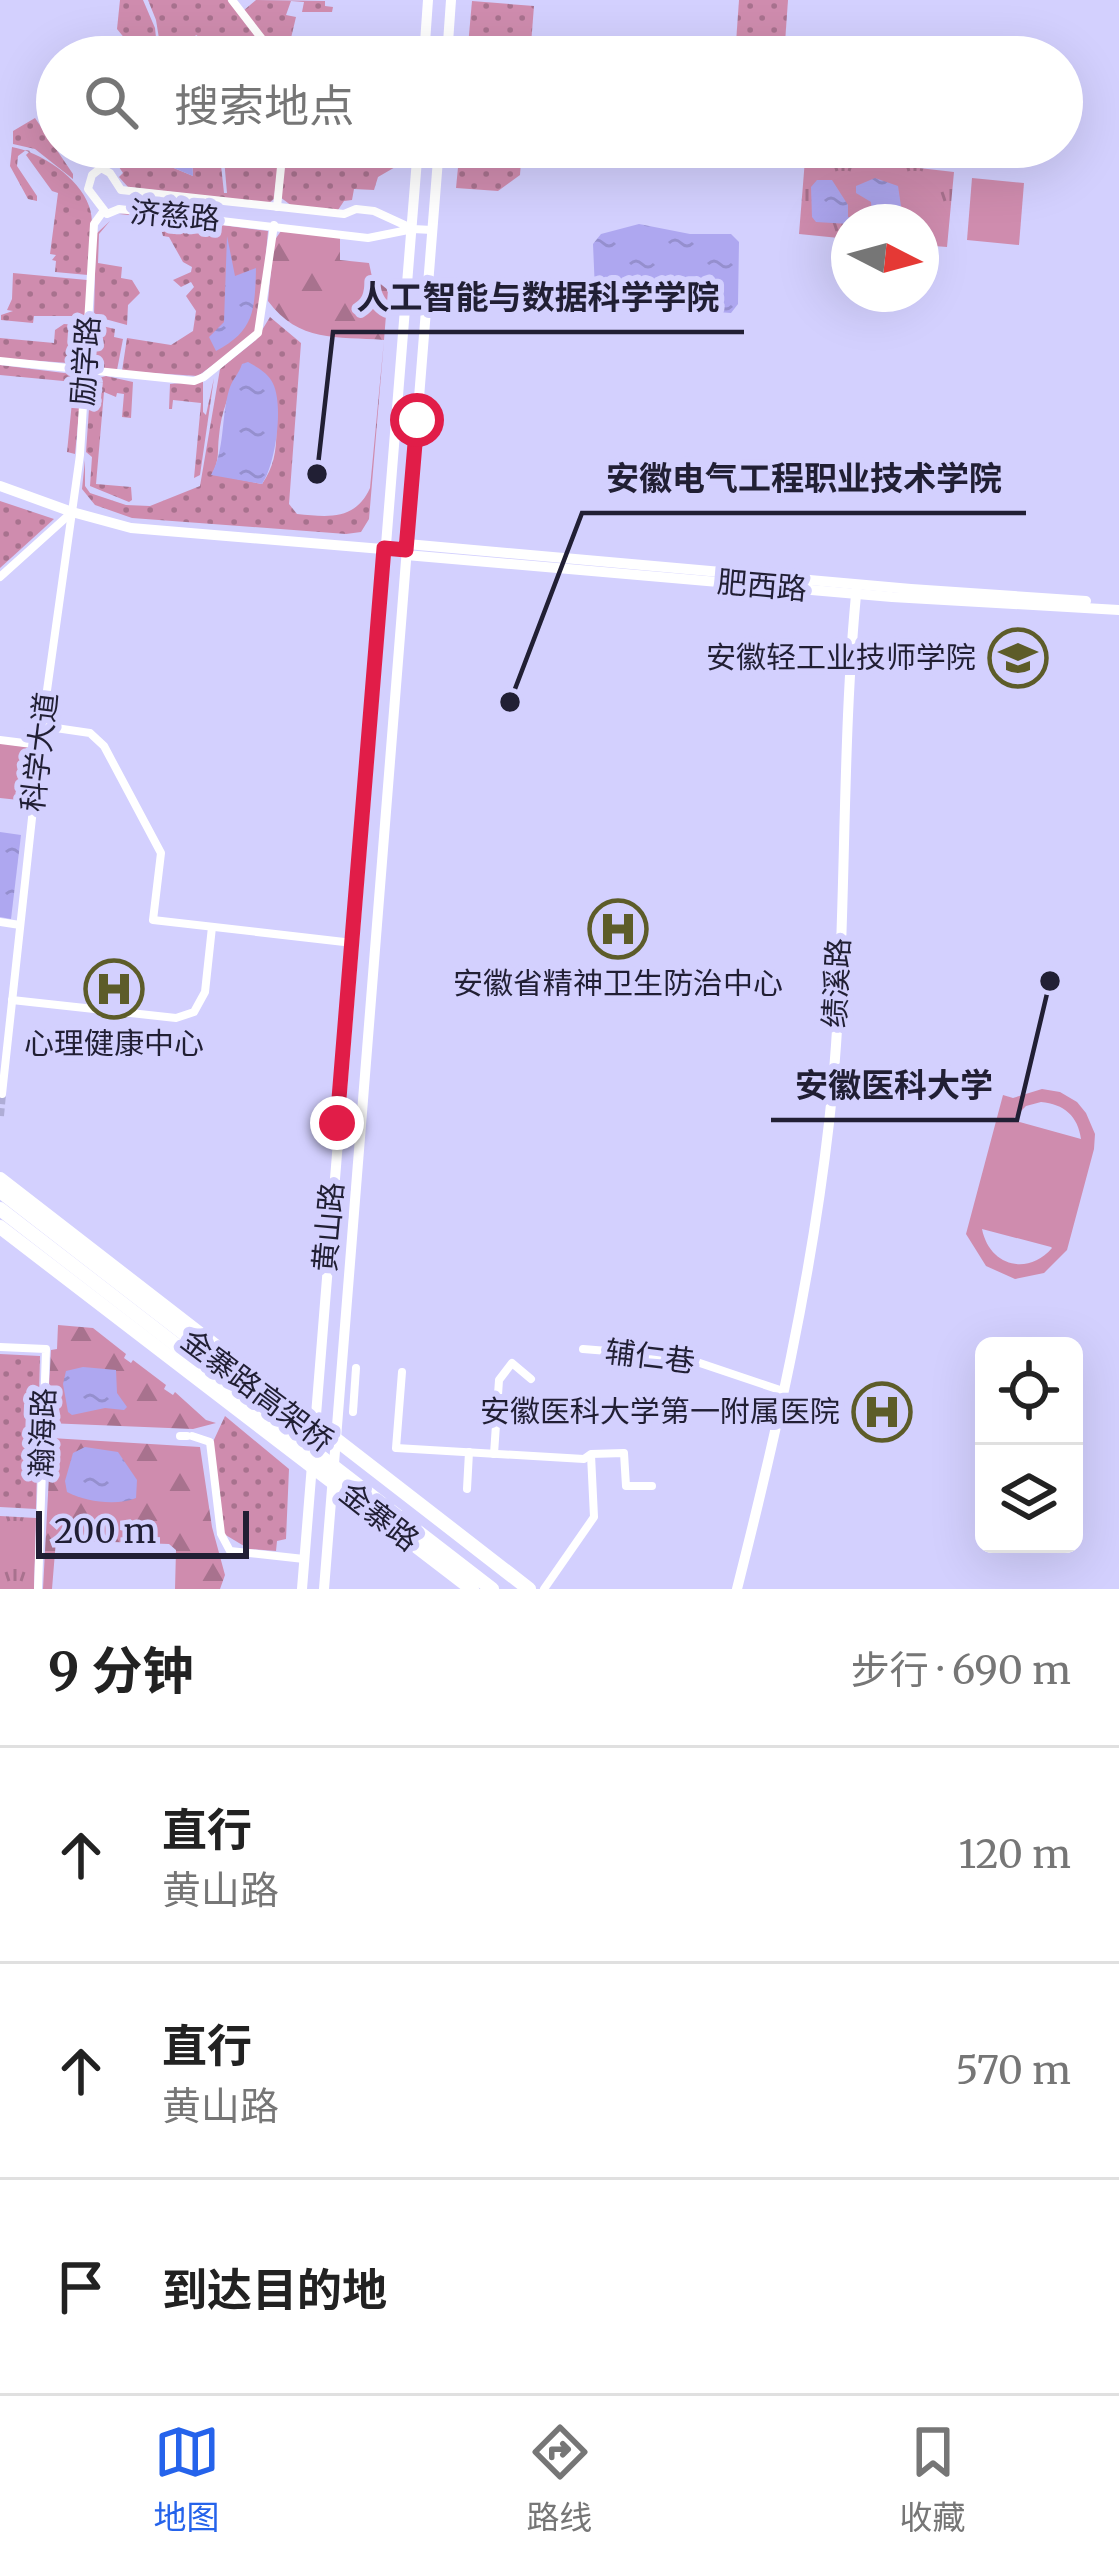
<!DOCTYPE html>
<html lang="zh">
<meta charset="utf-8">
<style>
body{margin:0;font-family:Merriweather,"Noto Sans SC",serif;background:#f2f2f2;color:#222}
.controls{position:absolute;right:36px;bottom:36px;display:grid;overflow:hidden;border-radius:18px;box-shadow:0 12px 48px #0002}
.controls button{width:108px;height:108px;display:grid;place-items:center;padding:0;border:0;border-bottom:3px solid #e0e0e0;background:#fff;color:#222;font:60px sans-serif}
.compass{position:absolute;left:831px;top:204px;width:108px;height:108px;border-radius:50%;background:#fff;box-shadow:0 12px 48px #0002;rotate:96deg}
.scale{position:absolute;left:36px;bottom:30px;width:213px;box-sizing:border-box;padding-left:12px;border:6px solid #211f34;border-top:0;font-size:33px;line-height:42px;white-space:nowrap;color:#211f34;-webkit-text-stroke:9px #d3d0fe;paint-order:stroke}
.stop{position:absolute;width:36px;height:36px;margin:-27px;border:9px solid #e11d48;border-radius:50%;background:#fff}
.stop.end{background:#e11d48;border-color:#fff;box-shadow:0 3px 12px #0008}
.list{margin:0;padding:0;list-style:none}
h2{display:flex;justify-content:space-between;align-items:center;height:156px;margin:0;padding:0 48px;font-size:51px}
h2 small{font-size:39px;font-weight:400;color:#767676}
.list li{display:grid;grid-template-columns:78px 1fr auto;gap:36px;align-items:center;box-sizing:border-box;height:216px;padding:0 48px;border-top:3px solid #e0e0e0}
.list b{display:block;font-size:45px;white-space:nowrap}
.list p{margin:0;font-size:39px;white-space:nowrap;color:#767676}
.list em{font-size:39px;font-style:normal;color:#767676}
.icon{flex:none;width:66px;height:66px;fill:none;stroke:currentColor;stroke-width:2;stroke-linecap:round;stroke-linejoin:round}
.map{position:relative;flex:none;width:1119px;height:1589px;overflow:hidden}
.search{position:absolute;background:#fff;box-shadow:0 12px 48px #0002;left:36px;right:36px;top:36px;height:132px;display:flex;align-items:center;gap:30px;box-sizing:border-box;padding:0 42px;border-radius:66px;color:#767676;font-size:45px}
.sheet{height:804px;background:#fff}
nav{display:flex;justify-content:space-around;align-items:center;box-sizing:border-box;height:168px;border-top:3px solid #e0e0e0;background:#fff;font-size:33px;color:#767676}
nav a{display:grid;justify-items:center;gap:6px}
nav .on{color:#2563eb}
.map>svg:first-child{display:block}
.grass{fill:url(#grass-dots);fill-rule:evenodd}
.forest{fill:url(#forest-firs)}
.park{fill:url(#park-tufts)}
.garden{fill:#cf8cae;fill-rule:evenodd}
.water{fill:url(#water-ripples)}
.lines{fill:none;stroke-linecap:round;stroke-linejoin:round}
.street-tunnel{stroke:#afadd6;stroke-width:8;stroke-dasharray:8 4;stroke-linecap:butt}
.street{stroke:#fff;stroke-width:8}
.secondary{stroke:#fff;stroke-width:10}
.primary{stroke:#fff;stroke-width:10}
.highway{stroke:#fff;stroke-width:14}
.route{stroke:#e11d48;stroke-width:15}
.labels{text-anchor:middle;stroke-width:12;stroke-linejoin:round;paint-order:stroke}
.street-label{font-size:30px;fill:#211f34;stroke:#d3d0fe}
.poi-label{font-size:30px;fill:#211f34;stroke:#d3d0fe;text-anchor:end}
.leader{fill:none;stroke:#211f34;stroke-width:4.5}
.callout-dot{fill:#211f34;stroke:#d3d0fe;stroke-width:4.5}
.callout-label{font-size:33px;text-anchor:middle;font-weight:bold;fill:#211f34;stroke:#d3d0fe;stroke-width:12;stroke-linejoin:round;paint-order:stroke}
</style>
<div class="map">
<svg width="1119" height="1589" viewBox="0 0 1119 1589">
<defs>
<pattern id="grass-dots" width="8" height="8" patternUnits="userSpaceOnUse" patternTransform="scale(3)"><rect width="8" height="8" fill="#cf8cae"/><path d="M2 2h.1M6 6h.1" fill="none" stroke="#a8728e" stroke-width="1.8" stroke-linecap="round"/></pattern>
<pattern id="forest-firs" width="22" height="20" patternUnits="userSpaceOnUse" patternTransform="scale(3)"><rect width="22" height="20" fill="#cf8cae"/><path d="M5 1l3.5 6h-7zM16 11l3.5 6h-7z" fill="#a8728e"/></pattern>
<pattern id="park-tufts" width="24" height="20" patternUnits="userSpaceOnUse" patternTransform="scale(3)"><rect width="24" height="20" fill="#cf8cae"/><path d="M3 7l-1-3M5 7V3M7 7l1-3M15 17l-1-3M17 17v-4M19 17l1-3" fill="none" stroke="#a8728e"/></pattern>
<pattern id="water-ripples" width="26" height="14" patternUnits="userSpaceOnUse" patternTransform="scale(3)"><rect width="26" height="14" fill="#aea7f0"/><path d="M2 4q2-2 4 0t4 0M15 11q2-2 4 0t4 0" fill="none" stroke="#958fce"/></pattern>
</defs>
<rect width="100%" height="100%" fill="#d3d0fe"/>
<g class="grass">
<polygon points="120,0 143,0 155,28 158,57 125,57 126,40 117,29"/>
<polygon points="148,0 228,0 272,57 232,57 196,35 179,57 162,57 156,20"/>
<polygon points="256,0 325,1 325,6 333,7 332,12 302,12 304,2 291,1 286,15 296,17 291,38 300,39 296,57 280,57 243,11"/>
<polygon points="739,0 788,0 784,57 735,57"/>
<polygon points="472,1 534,6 530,57 467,57"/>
<polygon points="35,118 73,174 73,179 35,149 13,144 13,131"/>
<path d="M12 147C40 152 79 177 89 206 96 224 89 255 88 275L55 272 56 261 52 260 56 255 50 254 58 193 52 191 26 155 30 151 26 150 18 156 17 166 37 196V201L28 199 10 166Z"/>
<polygon points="123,147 148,147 144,157 146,164 157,161 193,176 191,147 219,147 224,193 227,193 223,147 280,147 274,199 269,203 128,187 119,177 123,173 117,164 110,164"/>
<polygon points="286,147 399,147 397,166 378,177 374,190 354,189 352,200 344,201 338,210 292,206 280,197"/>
<polygon points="460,147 522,147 520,175 498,191 456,188"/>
<polygon points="128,213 268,231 260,322 255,334 198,376 122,371 127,338 171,345 193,331 196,311 186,296 194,287 191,282 181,287 173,280 191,272 192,267 183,262 169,237 163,236 158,218 119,214"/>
<polygon points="110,221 99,234 98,263 122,267 121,278 132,280 140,293 128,305 127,325 94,316 96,234"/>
<polygon points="13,273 87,280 86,316 34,316 33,323 1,320 1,315 13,311 7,310 12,299"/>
<path d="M270 317 301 343 289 504 297 514C328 517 355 521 370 488L384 340 369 519 361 532 346 534 132 518 95 505 82 489 85 460V486L90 493 126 505 150 506 200 486 220 369 256 340ZM242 372 275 400C276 429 281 458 262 484L212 474C220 460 217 451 219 436 221 413 229 390 242 372Z"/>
<polygon points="64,324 82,325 86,329 82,364 0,358 0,338 54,343 55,330"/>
<polygon points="93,324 115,329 114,337 123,339 117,370 97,367 90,360"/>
<polygon points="0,365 80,375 82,383 75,454 67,452 74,382 0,375"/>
<polygon points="106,376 133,382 131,418 122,417 124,394 117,393 116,397 104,392 96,484 131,487 132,500 129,502 90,486 92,457 86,452 91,380"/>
<polygon points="214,378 200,475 194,478 201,403 173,400 172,409 169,409 170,384 203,381 203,412 206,415"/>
<polygon points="0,501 54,519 0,568"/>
<polygon points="0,1354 40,1356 36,1509 0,1507"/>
<polygon points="225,1416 289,1469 286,1539 277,1541 276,1551 249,1549 224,1534 212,1444"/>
</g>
<g class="forest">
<path d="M281 231 340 236V260L369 263 372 277 388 290 384 340C336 336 299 343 268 301L274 241Z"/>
<polygon points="58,1325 93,1328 126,1354 124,1358 131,1363 133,1360 166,1385 164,1389 173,1395 175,1392 206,1420 216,1423 193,1429 47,1423 51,1350 57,1349"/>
<polygon points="51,1438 200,1447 212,1527 225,1575 220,1589 175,1589 176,1550 169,1544 56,1540 52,1589 43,1589"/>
</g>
<g class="park">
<polygon points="806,147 921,147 919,168 954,172 947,247 921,245 921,222 849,222 849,239 799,234"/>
<polygon points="0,1516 36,1518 34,1589 0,1589"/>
</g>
<g class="garden">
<polygon points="972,178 1024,183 1019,245 967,240"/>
<polygon points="0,743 33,748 28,801 0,798"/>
<path d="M1042 1089 1060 1092 1077 1102 1086 1113 1095 1134 1094 1149 1067 1250 1044 1273 1015 1279 986 1266 966 1234 1003 1095 1013 1098ZM1041 1102C1064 1104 1078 1116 1081 1139L1012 1120 1026 1106ZM982 1229 1051 1247 1052 1248C1027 1277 989 1265 982 1229Z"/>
</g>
<g class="water">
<polygon points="148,147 191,147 193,176 157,161 146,164 144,157"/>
<polygon points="875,178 898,186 901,206 896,217 849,224 816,222 812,217 811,187 817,180 832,180 848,205 848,217 866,219 872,215 871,202 856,193 856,186"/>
<polygon points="639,224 690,234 731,234 739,242 738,304 731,313 600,303 595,291 593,244 601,234"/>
<path d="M227 236 235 276 256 268C255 311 254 331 216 351L209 337 224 322Z"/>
<path d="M248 362C257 367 266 372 271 380 285 400 276 464 262 484L211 475C225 451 221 417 229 390 232 379 239 374 242 364Z"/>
<polygon points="0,832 21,835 11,919 0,917"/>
<polygon points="83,1367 116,1370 117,1393 127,1407 124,1410 105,1408 72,1415 68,1412 63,1384 66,1371"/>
<path d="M85 1447 118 1452 137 1480 136 1498C117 1506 86 1502 67 1492L65 1481 73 1453Z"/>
</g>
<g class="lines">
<polyline class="street-tunnel" points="0,1116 2,1094"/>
<g class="street">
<polyline points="232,0 276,57"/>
<polyline points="277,207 283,147"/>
<polyline points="411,228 374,211 356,209 344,214 121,190 110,173 101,168 92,175 88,189 107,214 119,209 368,238 413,229 432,230"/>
<polyline points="0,361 194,381 204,377 258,333 274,225"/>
<polyline points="0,577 71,513"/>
<polyline points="42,726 90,733 104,746 161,853 153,920 353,943"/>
<polyline points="0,740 40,745"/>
<polyline points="0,922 20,925"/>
<polyline points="12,1000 176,1018 194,1012 205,992 212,927"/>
<polyline points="2,1094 42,726 80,455 94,224 102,213"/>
<polyline points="0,1347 46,1349 38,1589"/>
<polyline points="583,1349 682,1357 783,1391"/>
<polyline points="402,1372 396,1448 584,1459 591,1454 624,1453 626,1486 652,1486"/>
<polyline points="353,1412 356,1368"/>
<polyline points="180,1436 187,1436"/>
<polyline points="192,1436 210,1442 221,1534 230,1551 304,1559"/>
<polyline points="494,1454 499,1380 512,1363 531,1379"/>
<polyline points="467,1489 469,1452"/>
<polyline points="544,1589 594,1517 591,1455"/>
</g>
<g class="secondary">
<polyline points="0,486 72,512 131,528 406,551"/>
<polyline points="407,544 911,589 1086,601"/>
<polyline points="406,555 892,597 1119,610"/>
<path d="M737 1589C776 1435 811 1281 829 1123 849 946 839 762 857 585"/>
</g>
<g class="primary">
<polyline points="424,57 428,0"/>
<polyline points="447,57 451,0"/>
<polyline points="302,1589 418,147"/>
<polyline points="324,1589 439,147"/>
</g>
<g class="highway">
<polyline points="0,1179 529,1589"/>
<polyline points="0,1191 288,1414"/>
<polyline points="0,1209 492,1589"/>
<polyline points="0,1227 472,1589"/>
</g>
</g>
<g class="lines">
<polyline class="route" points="337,1123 384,548 406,550 417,420"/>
</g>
<defs>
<symbol id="university-ring" viewBox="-11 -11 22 22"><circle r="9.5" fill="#d3d0fe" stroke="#5d5c29" stroke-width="1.5"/><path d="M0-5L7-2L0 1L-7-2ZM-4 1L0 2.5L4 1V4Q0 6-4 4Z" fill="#5d5c29"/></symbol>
<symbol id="hospital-ring" viewBox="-11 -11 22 22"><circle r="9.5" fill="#d3d0fe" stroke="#5d5c29" stroke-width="1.5"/><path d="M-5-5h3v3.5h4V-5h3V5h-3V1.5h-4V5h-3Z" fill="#5d5c29"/></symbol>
</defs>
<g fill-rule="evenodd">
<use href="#university-ring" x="985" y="625" width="66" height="66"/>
<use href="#hospital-ring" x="585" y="896" width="66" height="66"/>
<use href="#hospital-ring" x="81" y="956" width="66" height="66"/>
<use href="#hospital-ring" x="849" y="1379" width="66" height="66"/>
</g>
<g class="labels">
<g class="street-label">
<text transform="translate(175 216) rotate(5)" y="10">济慈路</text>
<text transform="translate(86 361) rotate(-86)" y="10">励学路</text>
<text transform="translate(762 586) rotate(5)" y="10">肥西路</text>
<text transform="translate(40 752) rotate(-83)" y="10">科学大道</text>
<text transform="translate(837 983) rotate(-87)" y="10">绩溪路</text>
<text transform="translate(329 1227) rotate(-85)" y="10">黄山路</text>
<text transform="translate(650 1357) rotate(7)" y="10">辅仁巷</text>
<text transform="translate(257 1391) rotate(37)" y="10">金寨路高架桥</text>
<text transform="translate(43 1433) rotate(-88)" y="10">瀚海路</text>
<text transform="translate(379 1517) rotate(38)" y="10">金寨路</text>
</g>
<g class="poi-label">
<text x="976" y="668">安徽轻工业技师学院</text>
<text x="618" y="994" text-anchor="middle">安徽省精神卫生防治中心</text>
<text x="114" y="1054" text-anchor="middle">心理健康中心</text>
<text x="840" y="1422">安徽医科大学第一附属医院</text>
</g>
</g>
<path class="leader" d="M317 474L333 332H744M510 702L582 513H1026M1050 981L1017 1120H771"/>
<g class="callout-dot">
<circle cx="317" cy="474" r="12"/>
<circle cx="510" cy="702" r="12"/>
<circle cx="1050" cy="981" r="12"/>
</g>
<g class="callout-label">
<text x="538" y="309">人工智能与数据科学学院</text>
<text x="804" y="490">安徽电气工程职业技术学院</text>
<text x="894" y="1097">安徽医科大学</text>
</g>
</svg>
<div class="controls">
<button><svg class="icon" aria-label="locate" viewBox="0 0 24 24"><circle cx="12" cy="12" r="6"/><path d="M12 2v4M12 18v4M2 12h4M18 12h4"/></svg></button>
<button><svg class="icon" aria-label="layers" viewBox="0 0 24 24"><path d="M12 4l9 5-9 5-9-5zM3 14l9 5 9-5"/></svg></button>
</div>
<svg class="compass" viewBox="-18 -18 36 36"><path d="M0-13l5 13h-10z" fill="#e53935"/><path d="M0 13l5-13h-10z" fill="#767676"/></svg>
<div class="scale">200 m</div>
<div class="stop" style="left:417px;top:420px"></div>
<div class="stop end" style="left:337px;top:1123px"></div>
<div class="search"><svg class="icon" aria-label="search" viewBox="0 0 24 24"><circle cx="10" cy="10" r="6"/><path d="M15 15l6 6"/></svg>搜索地点</div>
</div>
<section class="sheet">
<h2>9 分钟<small>步行 · 690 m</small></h2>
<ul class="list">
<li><svg class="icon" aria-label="ahead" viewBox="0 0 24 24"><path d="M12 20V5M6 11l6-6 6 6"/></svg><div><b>直行</b><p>黄山路</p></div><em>120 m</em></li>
<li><svg class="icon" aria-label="ahead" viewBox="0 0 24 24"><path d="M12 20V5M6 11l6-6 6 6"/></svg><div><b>直行</b><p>黄山路</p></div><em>570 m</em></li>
<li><svg class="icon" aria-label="arrive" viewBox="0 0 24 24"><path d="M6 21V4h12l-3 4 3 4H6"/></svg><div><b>到达目的地</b></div></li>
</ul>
</section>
<nav>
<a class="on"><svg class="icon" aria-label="map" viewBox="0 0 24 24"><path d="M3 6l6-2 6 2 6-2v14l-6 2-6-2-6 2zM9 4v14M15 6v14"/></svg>地图</a>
<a><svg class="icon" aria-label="directions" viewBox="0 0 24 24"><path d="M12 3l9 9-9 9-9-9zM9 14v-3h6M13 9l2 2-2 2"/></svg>路线</a>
<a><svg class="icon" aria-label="saved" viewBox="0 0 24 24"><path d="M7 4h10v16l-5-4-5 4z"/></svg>收藏</a>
</nav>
